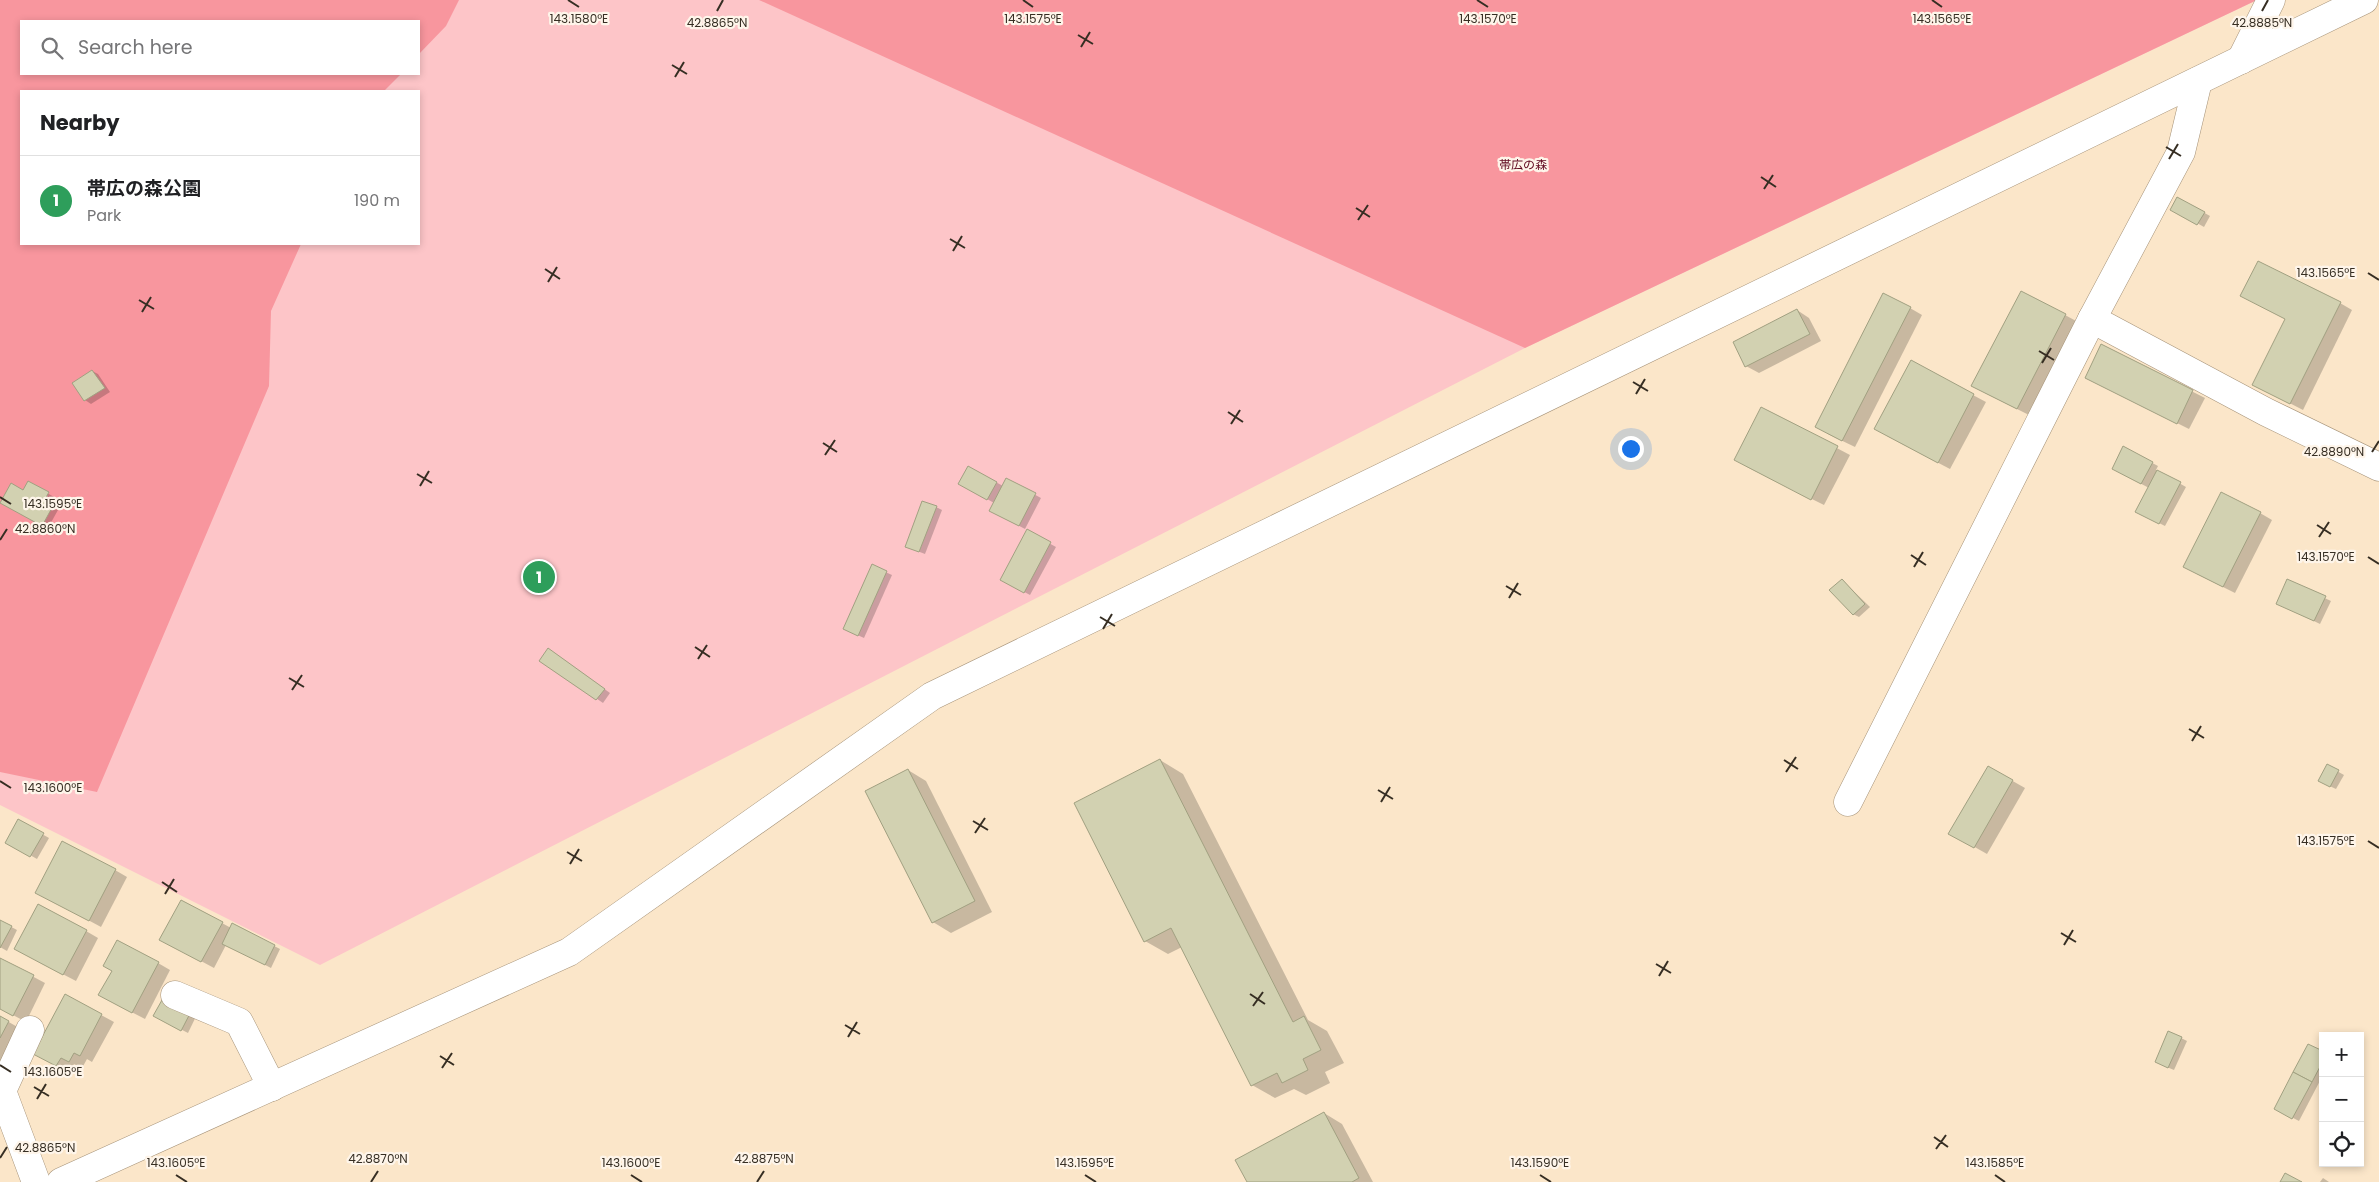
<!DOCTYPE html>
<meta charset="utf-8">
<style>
body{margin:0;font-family:Poppins,"Noto Sans JP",sans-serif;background:#f2f2f2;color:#202124}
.controls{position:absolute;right:15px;bottom:15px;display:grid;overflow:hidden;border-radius:0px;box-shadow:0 2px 8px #0003}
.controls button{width:45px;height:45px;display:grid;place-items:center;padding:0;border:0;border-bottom:1px solid #e0e0e0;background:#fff;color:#202124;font:25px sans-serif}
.you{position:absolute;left:1630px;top:448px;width:18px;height:18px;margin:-12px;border:4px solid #fff;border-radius:50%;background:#1a73e8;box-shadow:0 0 0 8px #1a73e833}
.badge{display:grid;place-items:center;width:32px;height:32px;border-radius:50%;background:#7c3aed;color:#fff;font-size:16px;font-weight:700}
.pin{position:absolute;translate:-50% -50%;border:2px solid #fff;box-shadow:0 1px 5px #0006}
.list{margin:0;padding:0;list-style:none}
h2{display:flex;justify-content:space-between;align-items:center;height:65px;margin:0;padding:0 20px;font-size:21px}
h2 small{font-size:16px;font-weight:400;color:#757577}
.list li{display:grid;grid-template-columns:32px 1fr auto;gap:15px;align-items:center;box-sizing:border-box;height:90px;padding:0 20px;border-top:1px solid #e0e0e0}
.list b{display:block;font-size:19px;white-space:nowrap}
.list p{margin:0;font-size:16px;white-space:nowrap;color:#757577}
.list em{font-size:16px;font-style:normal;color:#757577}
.icon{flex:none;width:28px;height:28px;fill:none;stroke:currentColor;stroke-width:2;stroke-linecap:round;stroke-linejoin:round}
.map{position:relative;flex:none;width:2379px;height:1182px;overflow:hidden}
.search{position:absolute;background:#fff;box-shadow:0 2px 8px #0003;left:20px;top:20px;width:400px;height:55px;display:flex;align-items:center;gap:12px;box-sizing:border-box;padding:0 18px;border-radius:0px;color:#757577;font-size:19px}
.panel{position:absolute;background:#fff;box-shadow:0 2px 8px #0003;left:20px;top:90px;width:400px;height:155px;border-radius:0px}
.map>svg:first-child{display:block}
.green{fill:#fdc5c8;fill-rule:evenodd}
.forest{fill:#f8969e}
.shadow{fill:#0003}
.building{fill:#d2d1b1;stroke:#a1a081}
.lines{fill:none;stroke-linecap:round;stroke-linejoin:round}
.minor-casing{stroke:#a69379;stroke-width:29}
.minor{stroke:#fff;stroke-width:28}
.ticks{fill:none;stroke:#362e23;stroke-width:2}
.labels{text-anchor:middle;stroke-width:4.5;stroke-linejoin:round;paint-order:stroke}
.park-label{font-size:12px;fill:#5f061d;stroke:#fef5ea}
.ticks-label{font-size:12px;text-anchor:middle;fill:#362e23;stroke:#fef5ea;stroke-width:4.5;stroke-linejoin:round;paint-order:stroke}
</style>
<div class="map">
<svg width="2379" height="1182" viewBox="0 0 2379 1182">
<rect width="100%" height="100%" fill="#fbe6c9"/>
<path class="green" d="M0 0H2257L1525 348 320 965 0 805ZM21 21H419V74H21ZM21 91H419V244H21Z"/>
<g class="forest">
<polygon points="0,0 459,0 446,26 419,54 419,21 21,21 21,74 401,74 384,91 21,91 21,244 301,244 271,311 269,386 97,792 0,772"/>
<polygon points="759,0 2257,0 1525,348"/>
</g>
<g class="shadow">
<polygon points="2178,198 2210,216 2204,227 2172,209"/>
<polygon points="2340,303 2352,310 2303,410 2266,391"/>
<polygon points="1910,308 1922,315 1855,447 1828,434"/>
<polygon points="1797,310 1809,318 1821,341 1759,373 1746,366"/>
<polygon points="2065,315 2078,322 2029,415 1985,393"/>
<polygon points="2102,346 2205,398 2189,429 2099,384"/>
<polygon points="1911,362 1986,402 1950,469 1887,436"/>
<polygon points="92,371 98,374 110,392 91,404 85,400 74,384"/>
<polygon points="1761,408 1850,455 1824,505 1747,467"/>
<polygon points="2124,448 2158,466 2156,470 2186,487 2165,526 2143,515 2149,488 2119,472"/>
<polygon points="968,467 1003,486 1006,479 1041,498 1025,529 996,514 994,503 960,483"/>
<polygon points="28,482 54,497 49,505 58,510 48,528 2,503 23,491"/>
<polygon points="936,507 942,510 925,554 912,549"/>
<polygon points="2260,513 2272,520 2235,593 2197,574"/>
<polygon points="1027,531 1056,547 1030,595 1002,580"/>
<polygon points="872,566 892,575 864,638 851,632"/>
<polygon points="1842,580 1870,607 1859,617 1853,614"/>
<polygon points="2288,581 2331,601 2320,624 2283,606"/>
<polygon points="554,653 610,693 603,703 541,660"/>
<polygon points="1160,760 1183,774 1308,1020 1327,1031 1344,1063 1325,1072 1330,1083 1306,1095 1294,1089 1275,1098 1252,1085 1182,947 1168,954 1145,941"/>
<polygon points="2328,766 2344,775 2336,789 2325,784"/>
<polygon points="1988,767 2025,788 1987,854 1950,833"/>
<polygon points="908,770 926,781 992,912 951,933 933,922"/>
<polygon points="19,821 49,838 37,859 7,842"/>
<polygon points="115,870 127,877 101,927 49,899"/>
<polygon points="182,901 231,928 233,925 280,949 271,968 226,945 214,968 173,946"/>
<polygon points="0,921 17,930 7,951 0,947"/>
<polygon points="86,931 98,938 76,981 28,956"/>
<polygon points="0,959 45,983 26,1022 0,1008"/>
<polygon points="158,963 170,970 145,1019 112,1002 113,971"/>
<polygon points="66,996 114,1022 92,1062 87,1059 82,1068 74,1064 69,1072 47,1061"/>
<polygon points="203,1002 188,1033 155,1016"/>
<polygon points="0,1017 21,1029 0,1063"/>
<polygon points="2181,1038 2187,1041 2174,1070 2162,1065"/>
<polygon points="2323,1052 2323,1075 2299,1121 2276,1109"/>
<polygon points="1324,1113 1342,1124 1373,1182 1248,1182"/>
<polygon points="2323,1178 2329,1182 2320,1182"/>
</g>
<g class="building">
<polygon points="2177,197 2205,212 2197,225 2170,210"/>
<polygon points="2258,261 2341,302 2290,404 2252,385 2285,319 2240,296"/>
<polygon points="2021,291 2066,314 2017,409 1971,386"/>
<polygon points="1883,293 1911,307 1842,441 1815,427"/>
<polygon points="1797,309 1810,334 1745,367 1733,342"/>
<polygon points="2101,344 2193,390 2177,424 2085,378"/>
<polygon points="1911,360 1974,394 1938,463 1874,429"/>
<polygon points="92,370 105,388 84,401 72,383"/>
<polygon points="1761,407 1838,446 1811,500 1734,460"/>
<polygon points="2123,446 2153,462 2141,484 2112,469"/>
<polygon points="968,466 997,482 987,500 958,484"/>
<polygon points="2157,470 2181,482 2159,524 2135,512"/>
<polygon points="1006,478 1036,493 1019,526 989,511"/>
<polygon points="28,481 49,492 44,501 53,506 42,526 0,503 11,483 23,490"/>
<polygon points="2221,492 2261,512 2223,587 2183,567"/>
<polygon points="922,501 937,506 919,552 905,547"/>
<polygon points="1027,529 1051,542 1024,593 1000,580"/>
<polygon points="872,564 887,571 858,636 843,629"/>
<polygon points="1842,579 1865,604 1853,615 1829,590"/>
<polygon points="2287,579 2326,596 2314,621 2276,604"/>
<polygon points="548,648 605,689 596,700 539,661"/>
<polygon points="1160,759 1293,1022 1304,1016 1321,1050 1303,1059 1308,1070 1282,1083 1277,1073 1251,1086 1171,928 1144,942 1074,803"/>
<polygon points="2327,764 2339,770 2330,787 2318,781"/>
<polygon points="1988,766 2013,780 1974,848 1948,834"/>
<polygon points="908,769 975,901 932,923 865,791"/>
<polygon points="18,819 44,833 30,857 5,843"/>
<polygon points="62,841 116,869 89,921 35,893"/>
<polygon points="181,900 223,922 201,962 159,940"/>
<polygon points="38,904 87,930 63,975 14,949"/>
<polygon points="0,920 12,926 0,948"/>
<polygon points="232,923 275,945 265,965 222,944"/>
<polygon points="117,940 159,962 132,1013 98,995 112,971 103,966"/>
<polygon points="0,958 34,975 13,1016 0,1009"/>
<polygon points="171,984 198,998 181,1031 153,1016"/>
<polygon points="65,994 102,1014 80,1056 74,1053 69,1062 61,1058 56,1066 33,1054"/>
<polygon points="0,1016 9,1021 0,1038"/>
<polygon points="2168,1031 2182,1037 2168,1068 2155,1062"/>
<polygon points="2308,1044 2323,1051 2323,1061 2312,1082 2293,1072"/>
<polygon points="2293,1072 2312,1082 2292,1119 2274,1109"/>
<polygon points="1324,1112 1359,1178 1352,1182 1247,1182 1235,1160"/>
<polygon points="2285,1173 2302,1182 2280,1182"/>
</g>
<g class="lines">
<defs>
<g id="minor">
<polyline points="2241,60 2271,0"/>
<polyline points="2092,319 2266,412 2379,467"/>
<polyline points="1848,802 2092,319 2181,152 2198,81"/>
<polyline points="175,995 239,1022 272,1087"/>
<polyline points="30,1030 2,1091 36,1182"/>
<polyline points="61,1182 569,952 932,696 2364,0"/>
</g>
</defs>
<use href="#minor" class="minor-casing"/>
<use href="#minor" class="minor"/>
</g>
<path class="ticks" d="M568 0 579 7M1023 0 1033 7M1477 0 1488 7M1932 0 1942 7M717 11 723 0M2262 11 2268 0M1078 35 1093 44M1081 47 1090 32M672 65 687 74M675 77 684 62M2166 147 2181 156M2169 159 2178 144M1761 177 1776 187M1764 189 1773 175M1356 208 1370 217M1358 220 1368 205M950 239 965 248M953 251 962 236M545 269 560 279M2368 273 2379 280M548 282 557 267M139 300 154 309M142 312 151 297M2039 351 2054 360M2042 363 2051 348M1633 382 1648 391M1636 394 1645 379M1228 412 1243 422M1231 424 1240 410M823 443 837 452M2372 452 2379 441M825 455 835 440M417 474 432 483M420 486 429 471M0 497 11 504M2317 525 2331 534M2319 537 2329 522M0 540 7 529M1911 555 1926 565M2368 557 2379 564M1914 567 1923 552M1506 586 1521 595M1509 598 1518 583M1100 617 1115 626M1103 629 1112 614M695 647 710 657M698 659 707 645M289 678 304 687M292 690 302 675M2189 729 2204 738M2192 741 2201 726M1784 760 1798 769M1786 772 1796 757M0 781 11 788M1378 790 1393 799M1381 802 1390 787M973 821 988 830M975 833 985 818M2368 841 2379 848M567 852 582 861M570 864 579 849M162 882 177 892M165 894 174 879M2061 933 2076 942M2064 945 2073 930M1656 964 1671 973M1659 976 1668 961M1250 994 1265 1004M1253 1006 1263 992M845 1025 860 1034M848 1037 857 1022M440 1056 454 1065M0 1065 11 1072M442 1068 452 1053M34 1087 49 1096M37 1099 46 1084M1934 1137 1948 1147M1936 1149 1946 1135M0 1158 7 1147M176 1175 187 1182M631 1175 642 1182M1085 1175 1096 1182M1540 1175 1551 1182M1995 1175 2005 1182M371 1182 378 1171M757 1182 764 1171"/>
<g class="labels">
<g class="park-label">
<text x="1523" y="169">帯広の森</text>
</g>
</g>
<g class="ticks-label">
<text x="579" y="23">143.1580°E</text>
<text x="1033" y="23">143.1575°E</text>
<text x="1488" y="23">143.1570°E</text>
<text x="1942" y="23">143.1565°E</text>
<text x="717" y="27">42.8865°N</text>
<text x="2262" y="27">42.8885°N</text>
<text x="2326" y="277">143.1565°E</text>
<text x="2334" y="456">42.8890°N</text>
<text x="53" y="508">143.1595°E</text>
<text x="45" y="533">42.8860°N</text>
<text x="2326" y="561">143.1570°E</text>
<text x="53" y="792">143.1600°E</text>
<text x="2326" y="845">143.1575°E</text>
<text x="53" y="1076">143.1605°E</text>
<text x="45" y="1152">42.8865°N</text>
<text x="378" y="1163">42.8870°N</text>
<text x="764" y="1163">42.8875°N</text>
<text x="176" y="1167">143.1605°E</text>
<text x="631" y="1167">143.1600°E</text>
<text x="1085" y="1167">143.1595°E</text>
<text x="1540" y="1167">143.1590°E</text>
<text x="1995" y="1167">143.1585°E</text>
</g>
</svg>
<div class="controls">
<button>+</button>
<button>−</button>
<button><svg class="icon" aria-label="locate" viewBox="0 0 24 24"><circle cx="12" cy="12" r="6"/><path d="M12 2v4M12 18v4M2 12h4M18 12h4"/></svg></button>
</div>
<div class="you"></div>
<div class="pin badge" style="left:539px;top:577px;background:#2e9e5b">1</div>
<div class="search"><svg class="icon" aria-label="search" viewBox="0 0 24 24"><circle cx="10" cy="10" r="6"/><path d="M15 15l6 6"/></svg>Search here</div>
<section class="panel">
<h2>Nearby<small></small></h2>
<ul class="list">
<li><span class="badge" style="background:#2e9e5b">1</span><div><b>帯広の森公園</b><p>Park</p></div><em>190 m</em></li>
</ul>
</section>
</div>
